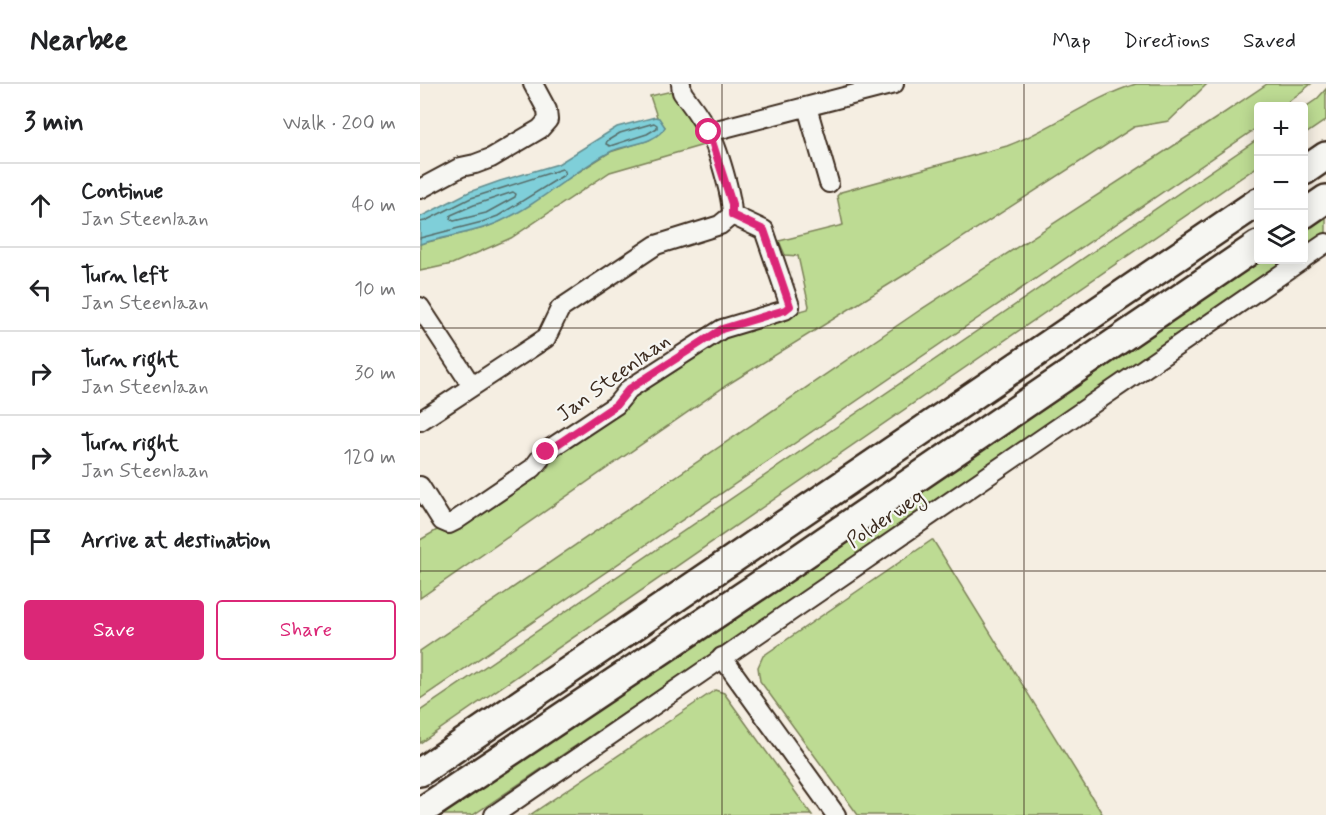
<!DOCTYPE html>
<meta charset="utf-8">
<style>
body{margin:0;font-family:Mynerve,sans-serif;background:#f6f6f6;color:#202124}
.controls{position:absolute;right:18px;top:18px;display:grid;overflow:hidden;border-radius:6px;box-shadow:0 3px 15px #0003}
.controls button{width:54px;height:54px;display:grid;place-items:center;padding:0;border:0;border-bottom:2px solid #e0e0e0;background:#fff;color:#202124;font:30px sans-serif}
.stop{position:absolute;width:18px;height:18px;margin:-14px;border:4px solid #db2777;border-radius:50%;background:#fff}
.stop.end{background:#db2777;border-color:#fff;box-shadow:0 2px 6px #0008}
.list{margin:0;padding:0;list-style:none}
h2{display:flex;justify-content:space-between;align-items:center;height:78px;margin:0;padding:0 24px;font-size:26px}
h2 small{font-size:20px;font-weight:400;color:#757577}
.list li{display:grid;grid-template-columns:39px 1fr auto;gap:18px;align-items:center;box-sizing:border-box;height:84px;padding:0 24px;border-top:2px solid #e0e0e0}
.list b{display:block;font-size:22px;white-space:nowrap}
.list p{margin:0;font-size:20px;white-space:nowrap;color:#757577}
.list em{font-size:20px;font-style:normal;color:#757577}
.actions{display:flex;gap:12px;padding:18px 24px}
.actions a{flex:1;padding:14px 0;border:2px solid #db2777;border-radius:6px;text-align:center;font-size:21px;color:#db2777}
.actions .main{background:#db2777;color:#fff}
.icon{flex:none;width:33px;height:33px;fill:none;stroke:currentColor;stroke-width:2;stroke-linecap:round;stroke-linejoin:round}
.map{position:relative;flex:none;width:906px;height:731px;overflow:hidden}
header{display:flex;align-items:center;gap:36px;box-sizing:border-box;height:84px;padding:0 30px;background:#fff;border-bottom:2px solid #e0e0e0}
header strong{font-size:28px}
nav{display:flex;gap:33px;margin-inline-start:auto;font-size:21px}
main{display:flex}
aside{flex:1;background:#fff}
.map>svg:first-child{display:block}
.green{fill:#bddb93;stroke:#7c8258;stroke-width:1.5}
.water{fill:#7fcfd9;stroke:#648d8e;stroke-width:1.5}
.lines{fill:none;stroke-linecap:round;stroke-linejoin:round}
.shore{stroke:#566c69;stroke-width:1.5}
.minor-casing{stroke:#3b2a1e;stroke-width:22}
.highway-casing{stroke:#3b2a1e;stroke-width:32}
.minor{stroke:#f6f6f2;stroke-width:18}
.highway{stroke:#f6f6f2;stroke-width:27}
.route{stroke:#db2777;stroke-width:8}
.grid{fill:none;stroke:#3b2a1e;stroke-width:1.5;stroke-opacity:0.55}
.labels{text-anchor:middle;stroke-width:4.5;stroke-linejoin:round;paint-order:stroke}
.street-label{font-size:21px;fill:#3b2a1e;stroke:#f6f6f2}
</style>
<header>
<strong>Nearbee</strong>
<nav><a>Map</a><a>Directions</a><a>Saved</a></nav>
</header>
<main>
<aside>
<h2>3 min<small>Walk · 200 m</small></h2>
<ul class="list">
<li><svg class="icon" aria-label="ahead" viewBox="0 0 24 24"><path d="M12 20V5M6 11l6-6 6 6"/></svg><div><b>Continue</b><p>Jan Steenlaan</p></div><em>40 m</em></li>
<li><svg class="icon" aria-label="left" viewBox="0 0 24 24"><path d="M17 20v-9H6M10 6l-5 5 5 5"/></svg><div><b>Turn left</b><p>Jan Steenlaan</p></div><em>10 m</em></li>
<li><svg class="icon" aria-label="right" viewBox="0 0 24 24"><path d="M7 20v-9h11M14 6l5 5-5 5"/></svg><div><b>Turn right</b><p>Jan Steenlaan</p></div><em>30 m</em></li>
<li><svg class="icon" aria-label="right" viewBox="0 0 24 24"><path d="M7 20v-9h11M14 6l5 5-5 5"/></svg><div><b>Turn right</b><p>Jan Steenlaan</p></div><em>120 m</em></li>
<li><svg class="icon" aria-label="arrive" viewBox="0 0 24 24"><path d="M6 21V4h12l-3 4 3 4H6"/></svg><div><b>Arrive at destination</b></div></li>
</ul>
<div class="actions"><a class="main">Save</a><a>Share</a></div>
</aside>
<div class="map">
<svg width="906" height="731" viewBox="0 0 906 731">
<rect width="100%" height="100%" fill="#f5eee2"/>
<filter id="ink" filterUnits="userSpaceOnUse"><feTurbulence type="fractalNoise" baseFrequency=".0167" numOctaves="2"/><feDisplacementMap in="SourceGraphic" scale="12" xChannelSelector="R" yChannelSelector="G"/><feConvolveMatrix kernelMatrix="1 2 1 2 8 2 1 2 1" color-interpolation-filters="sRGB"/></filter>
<g filter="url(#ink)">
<g class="green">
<path d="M716 0H787L749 37 714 43 494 185 307 301 0 514V456L22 443 37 446 126 386 129 381V374L205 323 213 316 215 311 295 257 341 238 388 225 389 222 378 172 365 171 359 157 423 141 417 112 421 108 587 62C632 45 670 14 716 0Z"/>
<polygon points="847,0 891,0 863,22 838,22 838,43 0,615 0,567 500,226 798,33"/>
<polygon points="906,5 906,36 884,51 884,24 897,15"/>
<polygon points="252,7 287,60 190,88 91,154 32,180 0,187 0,160 64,144 81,137 190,68 229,56 245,43 237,33 230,12"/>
<polygon points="838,55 838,82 0,659 0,627"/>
<polygon points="906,129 906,157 884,172 884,144"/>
<polygon points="838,176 877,176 53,731 22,731 517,389"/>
<polygon points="512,456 513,456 683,731 438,731 340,597 338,583 343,572"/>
<polygon points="295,606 304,609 392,731 110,731"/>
</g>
<path class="water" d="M235 33 239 34 245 43C236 60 208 60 192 67 153 87 120 120 79 138 55 149 26 152 0 160V133L49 108 80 97 138 80 197 43Z"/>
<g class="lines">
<g class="shore">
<polygon points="234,39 237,41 237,44 227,50 190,62 186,60 187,57 200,49"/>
<polygon points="93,108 96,110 95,113 66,129 34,137 30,135 31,131 54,121"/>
<polyline points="0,138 5,137 51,114 142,85 145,87 144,91 78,132 62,138 0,154"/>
</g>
<defs>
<g id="minor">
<polyline points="387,23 409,99"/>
<polyline points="289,48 474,0"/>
<polyline points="0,105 41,83 55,80 71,74 120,45 128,36 127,26 113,0"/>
<polyline points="884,174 906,159"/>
<polyline points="0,223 52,302"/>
<path d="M0 337 126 254 140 225 236 161 300 141 312 131C312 112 298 63 288 46 280 33 271 20 262 8L261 0"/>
<polyline points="0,402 22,437 29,440 35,437 113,384 125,368 196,321 209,305 302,245 365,226 370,222 344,146 312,131"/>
<polyline points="302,573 416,731"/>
<polyline points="74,731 882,176"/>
</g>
<g id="highway">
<polyline points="884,87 906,72"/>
<polyline points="884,130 906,115"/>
<polyline points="0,688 838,118"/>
<polyline points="0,728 356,490 838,161"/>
</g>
</defs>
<use href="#minor" class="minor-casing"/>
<use href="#highway" class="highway-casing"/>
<use href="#minor" class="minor"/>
<use href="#highway" class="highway"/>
</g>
</g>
<g class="lines" filter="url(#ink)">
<polyline class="route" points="126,368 196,321 209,305 302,245 365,226 370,222 344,146 312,131 312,120 289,48"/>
</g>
<path class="grid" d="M302 0V731M604 0V731M0 244H906M0 487H906"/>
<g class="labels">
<g class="street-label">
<text transform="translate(193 293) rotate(-36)" y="7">Jan Steenlaan</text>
<text transform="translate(465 434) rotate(-34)" y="7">Polderweg</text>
</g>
</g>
</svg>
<div class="controls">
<button>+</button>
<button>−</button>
<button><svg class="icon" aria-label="layers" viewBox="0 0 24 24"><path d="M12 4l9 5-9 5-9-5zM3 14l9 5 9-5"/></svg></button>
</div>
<div class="stop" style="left:289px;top:48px"></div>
<div class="stop end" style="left:126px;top:368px"></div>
</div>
</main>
